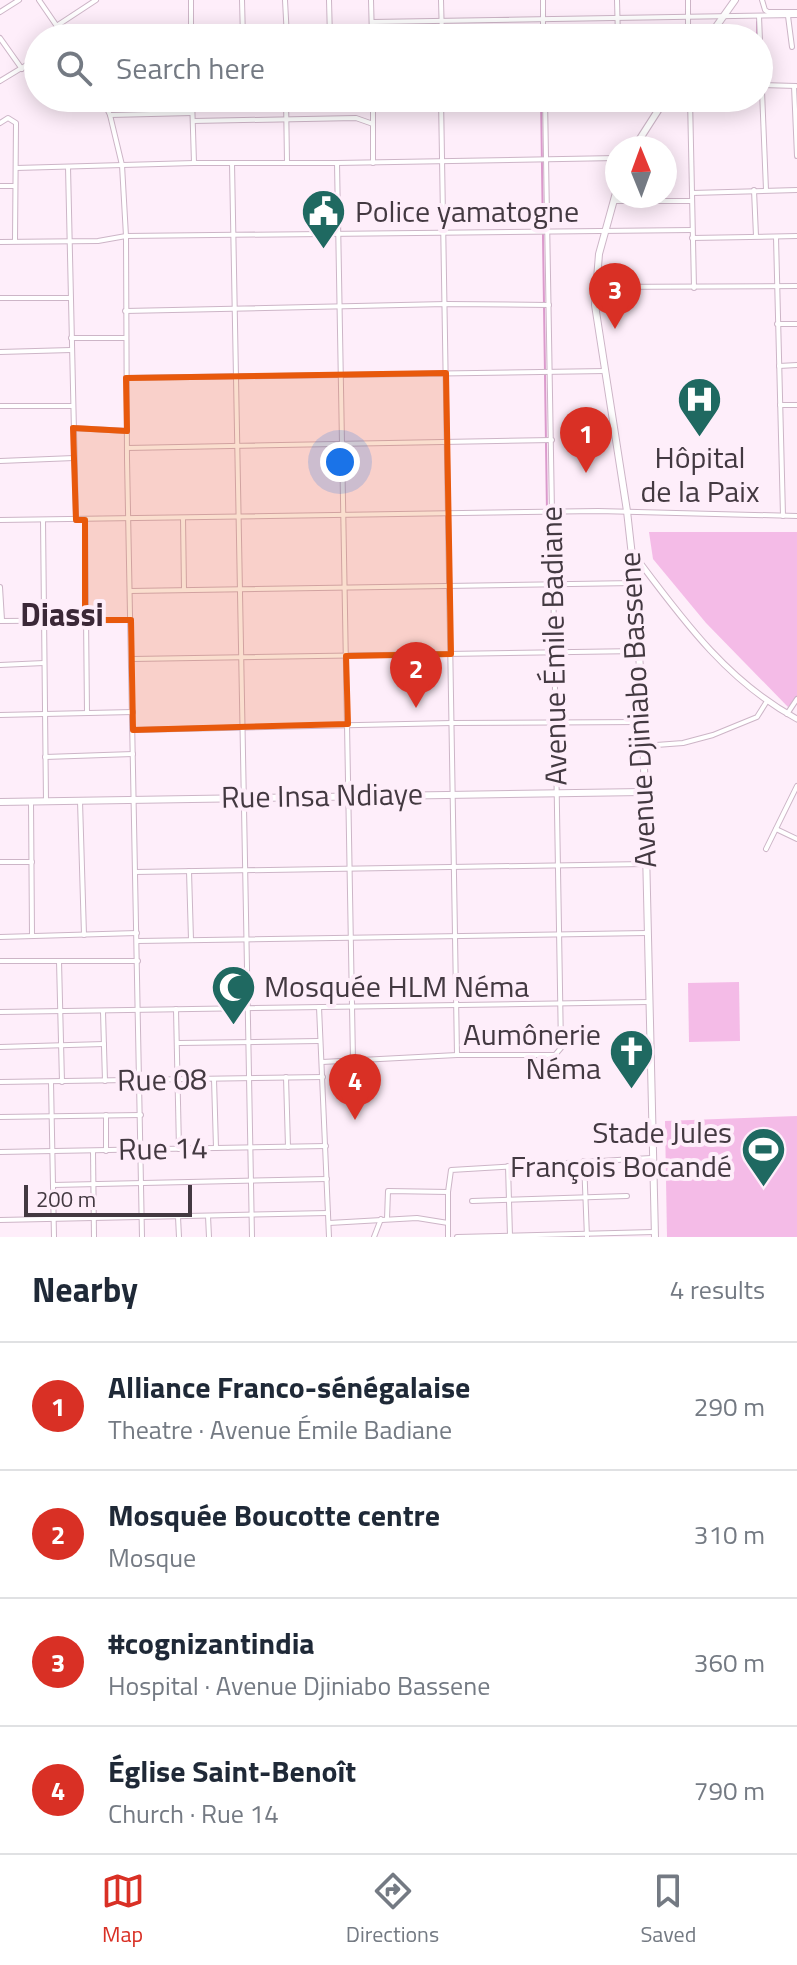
<!DOCTYPE html>
<meta charset="utf-8">
<style>
body{margin:0;font-family:"Titillium Web",sans-serif;background:#f6f6f7;color:#1f2937}
.compass{position:absolute;left:605px;top:136px;width:72px;height:72px;border-radius:50%;background:#fff;box-shadow:0 4px 20px #0003;rotate:359deg}
.scale{position:absolute;left:24px;bottom:20px;width:168px;box-sizing:border-box;padding-left:8px;border:4px solid #433941;border-top:0;font-size:22px;line-height:28px;white-space:nowrap;color:#433941;-webkit-text-stroke:6px #feeefa;paint-order:stroke}
.you{position:absolute;left:340px;top:462px;width:28px;height:28px;margin:-20px;border:6px solid #fff;border-radius:50%;background:#1a73e8;box-shadow:0 0 0 12px #1a73e833}
.badge{display:grid;place-items:center;width:52px;height:52px;border-radius:50%;background:#d93025;color:#fff;font-size:26px;font-weight:700}
.pin{position:absolute;translate:-50% -66px;filter:drop-shadow(0 2px 4px #0008)}
.pin::after{content:'';position:absolute;top:42px;width:28px;height:24px;background:inherit;clip-path:polygon(0 0,100% 0,50% 100%)}
.list{margin:0;padding:0;list-style:none}
h2{display:flex;justify-content:space-between;align-items:center;height:104px;margin:0;padding:0 32px;font-size:34px}
h2 small{font-size:26px;font-weight:400;color:#747a83}
.list li{display:grid;grid-template-columns:52px 1fr auto;gap:24px;align-items:center;box-sizing:border-box;height:128px;padding:0 32px;border-top:2px solid #e0e1e3}
.list b{display:block;font-size:30px;white-space:nowrap}
.list p{margin:0;font-size:26px;white-space:nowrap;color:#747a83}
.list em{font-size:26px;font-style:normal;color:#747a83}
.icon{flex:none;width:44px;height:44px;fill:none;stroke:currentColor;stroke-width:2;stroke-linecap:round;stroke-linejoin:round}
.map{position:relative;flex:none;width:797px;height:1237px;overflow:hidden}
.search{position:absolute;background:#fff;box-shadow:0 4px 20px #0003;left:24px;right:24px;top:24px;height:88px;display:flex;align-items:center;gap:20px;box-sizing:border-box;padding:0 28px;border-radius:44px;color:#747a83;font-size:30px}
.sheet{height:616px;background:#fff}
nav{display:flex;justify-content:space-around;align-items:center;box-sizing:border-box;height:112px;border-top:2px solid #e0e1e3;background:#fff;font-size:22px;color:#747a83}
nav a{display:grid;justify-items:center;gap:4px}
nav .on{color:#d93025}
.map>svg:first-child{display:block}
.green{fill:#f4bbe7}
.lines{fill:none;stroke-linecap:round;stroke-linejoin:round}
.stream{stroke:#db9acc;stroke-width:2}
.minor-casing{stroke:#cdb5c7;stroke-width:6}
.tertiary-casing{stroke:#cdb5c7;stroke-width:7}
.secondary-casing{stroke:#cdb5c7;stroke-width:8}
.minor{stroke:#fff;stroke-width:4}
.tertiary{stroke:#fff;stroke-width:5}
.secondary{stroke:#fff;stroke-width:6}
.marked{fill:#e8590c;fill-opacity:0.2;stroke:#e8590c;stroke-width:6;stroke-linejoin:round}
.labels{text-anchor:middle;stroke-width:8;stroke-linejoin:round;paint-order:stroke}
.poi-label{font-size:30px;fill:#433941;stroke:#feeefa;text-anchor:start}
.street-label{font-size:30px;fill:#433941;stroke:#feeefa}
.neighbourhood-label{font-size:32px;font-weight:bold;fill:#3b2837;stroke:#feeefa}
</style>
<div class="map">
<svg width="797" height="1237" viewBox="0 0 797 1237">
<rect width="100%" height="100%" fill="#feeefa"/>
<g class="green">
<polygon points="649,532 797,532 797,699 788,707 706,623 653,559"/>
<polygon points="739,982 740,1041 689,1042 688,983"/>
<polygon points="797,1116 797,1237 667,1237 665,1121"/>
</g>
<g class="lines">
<g class="stream">
<polyline points="757,22 757,38"/>
<polyline points="541,98 548,581"/>
</g>
<defs>
<g id="minor">
<polyline points="39,0 65,38"/>
<polyline points="242,0 243,38"/>
<polyline points="285,0 287,38"/>
<polyline points="329,0 330,38"/>
<polyline points="371,0 372,38"/>
<polyline points="441,0 442,38"/>
<polyline points="543,0 543,38"/>
<polyline points="617,0 618,38"/>
<polyline points="688,0 688,38"/>
<polyline points="762,0 765,10 768,12 797,12"/>
<polyline points="0,12 19,0"/>
<polyline points="759,16 766,190"/>
<polyline points="788,16 792,47"/>
<polyline points="372,22 797,15"/>
<polyline points="58,25 96,0"/>
<polyline points="0,38 22,69"/>
<polyline points="191,38 191,0"/>
<polyline points="0,81 38,58"/>
<polyline points="762,85 796,86"/>
<polyline points="794,86 797,156"/>
<polyline points="102,98 110,115 122,165 126,236 127,459 142,1237"/>
<polyline points="192,98 194,163"/>
<polyline points="286,98 287,162"/>
<polyline points="373,98 373,163"/>
<polyline points="441,98 457,1055"/>
<polyline points="690,98 694,288"/>
<polyline points="110,115 192,113"/>
<polyline points="193,121 356,118 373,124"/>
<polyline points="0,123 8,118 16,123 15,241"/>
<polyline points="232,163 252,1237"/>
<polyline points="337,163 353,1061"/>
<polyline points="68,167 76,520"/>
<polyline points="16,168 194,163 337,163 617,158"/>
<polyline points="0,186 15,186"/>
<polyline points="754,190 756,236"/>
<polyline points="692,193 797,190"/>
<polyline points="613,201 692,201"/>
<polyline points="776,237 783,516"/>
<polyline points="692,238 797,236"/>
<polyline points="0,242 98,241 126,236 692,230"/>
<polyline points="595,287 797,286"/>
<polyline points="0,298 70,298"/>
<polyline points="125,311 446,304 549,305"/>
<polyline points="777,324 797,324"/>
<polyline points="71,338 125,338"/>
<polyline points="0,352 71,350"/>
<polyline points="779,366 797,365"/>
<polyline points="126,378 606,371"/>
<polyline points="780,405 797,405"/>
<polyline points="0,406 72,406"/>
<polyline points="73,428 127,431"/>
<polyline points="127,448 552,440"/>
<polyline points="0,461 74,458"/>
<polyline points="183,518 184,590"/>
<polyline points="0,520 598,511 797,516"/>
<polyline points="43,520 46,802"/>
<polyline points="85,520 87,713"/>
<polyline points="0,587 2,620"/>
<polyline points="130,591 635,583"/>
<polyline points="0,621 131,620"/>
<polyline points="132,659 639,651"/>
<polyline points="0,665 44,663"/>
<polyline points="787,714 797,699"/>
<polyline points="0,715 133,712"/>
<polyline points="133,730 452,723 642,722"/>
<polyline points="643,746 683,743 713,735 757,717 767,701"/>
<polyline points="45,757 133,754"/>
<polyline points="80,801 84,935"/>
<polyline points="31,802 32,935"/>
<polyline points="776,829 797,839"/>
<polyline points="766,849 797,786"/>
<polyline points="0,862 32,862"/>
<polyline points="189,871 191,940"/>
<polyline points="135,872 645,864"/>
<polyline points="0,937 137,933"/>
<polyline points="137,941 647,933"/>
<polyline points="0,961 138,961"/>
<polyline points="59,961 62,1082"/>
<polyline points="319,1007 329,1237"/>
<polyline points="176,1009 179,1149"/>
<polyline points="0,1012 649,1002"/>
<polyline points="103,1012 105,1081"/>
<polyline points="178,1043 319,1041"/>
<polyline points="0,1047 104,1044"/>
<polyline points="322,1062 457,1055 555,1055 561,1048 545,98"/>
<polyline points="286,1077 288,1147"/>
<polyline points="214,1079 216,1148"/>
<polyline points="0,1082 323,1077"/>
<polyline points="51,1082 54,1237"/>
<polyline points="106,1115 106,1151"/>
<polyline points="0,1117 141,1115"/>
<polyline points="93,1151 94,1237"/>
<polyline points="0,1152 326,1146"/>
<polyline points="584,1161 587,1237"/>
<polyline points="508,1166 510,1236"/>
<polyline points="53,1185 327,1179"/>
<polyline points="472,1201 627,1196"/>
<polyline points="208,1216 209,1237"/>
<polyline points="178,1217 179,1237"/>
<polyline points="387,1219 388,1191 448,1192"/>
<polyline points="0,1220 328,1213"/>
<polyline points="329,1223 417,1218 448,1223"/>
<polyline points="374,1237 381,1219"/>
<polyline points="448,1237 448,1192 451,1170 651,1158"/>
<polyline points="457,1237 654,1232"/>
</g>
<path id="tertiary" d="M632 552C680 616 725 680 797 719"/>
<g id="secondary">
<polyline points="708,38 735,0"/>
<polyline points="634,148 666,98"/>
<polyline points="617,189 599,254 595,305 627,511 635,583 643,722 655,1237"/>
<polyline points="0,802 643,792"/>
</g>
</defs>
<use href="#minor" class="minor-casing"/>
<use href="#tertiary" class="tertiary-casing"/>
<use href="#secondary" class="secondary-casing"/>
<use href="#minor" class="minor"/>
<use href="#tertiary" class="tertiary"/>
<use href="#secondary" class="secondary"/>
</g>
<path class="marked" d="M446 373 451 654 346 656 348 724 133 730 131 620H85V520H76L73 428 127 431 126 378Z"/>
<defs>
<symbol id="civic-pin" viewBox="-11 -11 22 30"><path d="M0 17L-7.5 6A9.5 9.5 0 1 1 7.5 6Z" fill="#1f6961" stroke="#feeefa"/><path d="M-.6-6.5H3V-4.5H.6V-3L4-1V1h2V6H-6V1h2V-1L-.6-3ZM-1.2 2.5V6h2.4V2.5Z" fill="#fff"/></symbol>
<symbol id="hospital-pin" viewBox="-11 -11 22 30"><path d="M0 17L-7.5 6A9.5 9.5 0 1 1 7.5 6Z" fill="#1f6961" stroke="#feeefa"/><path d="M-5-5h3v3.5h4V-5h3V5h-3V1.5h-4V5h-3Z" fill="#fff"/></symbol>
<symbol id="mosque-pin" viewBox="-11 -11 22 30"><path d="M0 17L-7.5 6A9.5 9.5 0 1 1 7.5 6Z" fill="#1f6961" stroke="#feeefa"/><path d="M3.5-4.9A6 6 0 1 0 3.5 4.9A5 5 0 1 1 3.5-4.9Z" fill="#fff"/></symbol>
<symbol id="church-pin" viewBox="-11 -11 22 30"><path d="M0 17L-7.5 6A9.5 9.5 0 1 1 7.5 6Z" fill="#1f6961" stroke="#feeefa"/><path d="M-1.2-6h2.4v3.5h3.3v2.4h-3.3V6h-2.4V-.1h-3.3v-2.4h3.3Z" fill="#fff"/></symbol>
<symbol id="stadium-pin" viewBox="-11 -11 22 30"><path d="M0 17L-7.5 6A9.5 9.5 0 1 1 7.5 6Z" fill="#1f6961" stroke="#feeefa"/><path d="M0-5a6.5 5 0 1 0 0 10a6.5 5 0 1 0 0-10ZM-3.5-1.8h7v3.6h-7Z" fill="#fff"/></symbol>
</defs>
<g fill-rule="evenodd">
<use href="#civic-pin" x="298" y="186" width="51" height="69"/>
<use href="#hospital-pin" x="674" y="374" width="51" height="69"/>
<use href="#mosque-pin" x="208" y="962" width="51" height="69"/>
<use href="#church-pin" x="606" y="1026" width="51" height="69"/>
<use href="#stadium-pin" x="738" y="1124" width="51" height="69"/>
</g>
<g class="labels">
<g class="poi-label">
<text x="355" y="222">Police yamatogne</text>
<text x="700" y="468" text-anchor="middle">Hôpital<tspan x="700" dy="34">de la Paix</tspan></text>
<text x="264" y="997">Mosquée HLM Néma</text>
<text x="601" y="1045" text-anchor="end">Aumônerie<tspan x="601" dy="34">Néma</tspan></text>
<text x="732" y="1143" text-anchor="end">Stade Jules<tspan x="732" dy="34">François Bocandé</tspan></text>
</g>
<g class="street-label">
<text transform="translate(554 646) rotate(-91)" y="10">Avenue Émile Badiane</text>
<text transform="translate(638 710) rotate(-93)" y="10">Avenue Djiniabo Bassene</text>
<text transform="translate(322 796) rotate(-1)" y="10">Rue Insa Ndiaye</text>
<text transform="translate(162 1080) rotate(-1)" y="10">Rue 08</text>
<text transform="translate(163 1149) rotate(-1)" y="10">Rue 14</text>
</g>
<g class="neighbourhood-label">
<text x="62" y="626">Diassi</text>
</g>
</g>
</svg>
<svg class="compass" viewBox="-18 -18 36 36"><path d="M0-13l5 13h-10z" fill="#e53935"/><path d="M0 13l5-13h-10z" fill="#747a83"/></svg>
<div class="scale">200 m</div>
<div class="you"></div>
<div class="pin badge" style="left:586px;top:473px">1</div>
<div class="pin badge" style="left:416px;top:708px">2</div>
<div class="pin badge" style="left:615px;top:329px">3</div>
<div class="pin badge" style="left:355px;top:1120px">4</div>
<div class="search"><svg class="icon" aria-label="search" viewBox="0 0 24 24"><circle cx="10" cy="10" r="6"/><path d="M15 15l6 6"/></svg>Search here</div>
</div>
<section class="sheet">
<h2>Nearby<small>4 results</small></h2>
<ul class="list">
<li><span class="badge">1</span><div><b>Alliance Franco-sénégalaise</b><p>Theatre · Avenue Émile Badiane</p></div><em>290 m</em></li>
<li><span class="badge">2</span><div><b>Mosquée Boucotte centre</b><p>Mosque</p></div><em>310 m</em></li>
<li><span class="badge">3</span><div><b>#cognizantindia</b><p>Hospital · Avenue Djiniabo Bassene</p></div><em>360 m</em></li>
<li><span class="badge">4</span><div><b>Église Saint-Benoît</b><p>Church · Rue 14</p></div><em>790 m</em></li>
</ul>
</section>
<nav>
<a class="on"><svg class="icon" aria-label="map" viewBox="0 0 24 24"><path d="M3 6l6-2 6 2 6-2v14l-6 2-6-2-6 2zM9 4v14M15 6v14"/></svg>Map</a>
<a><svg class="icon" aria-label="directions" viewBox="0 0 24 24"><path d="M12 3l9 9-9 9-9-9zM9 14v-3h6M13 9l2 2-2 2"/></svg>Directions</a>
<a><svg class="icon" aria-label="saved" viewBox="0 0 24 24"><path d="M7 4h10v16l-5-4-5 4z"/></svg>Saved</a>
</nav>
